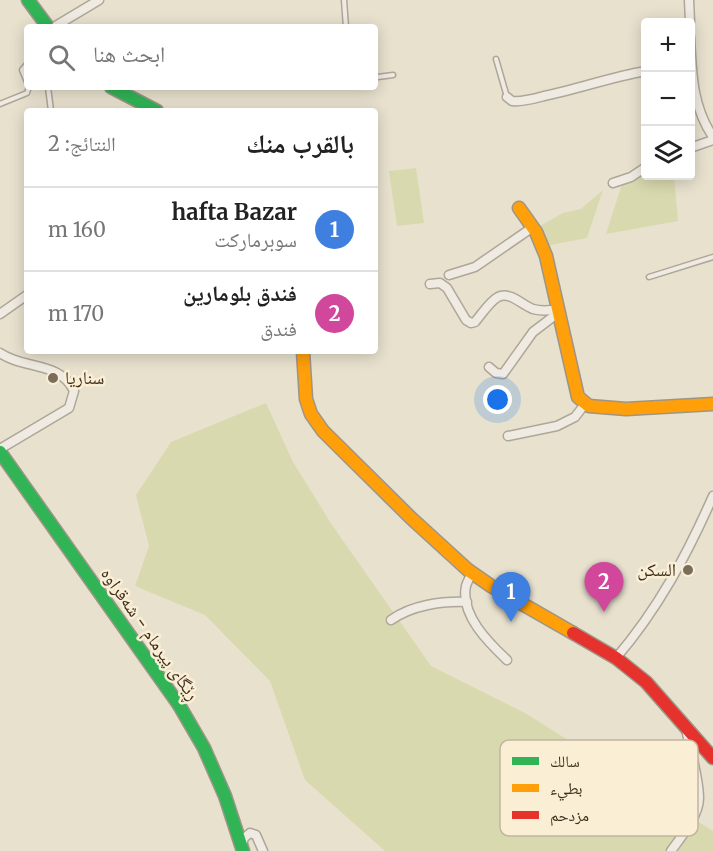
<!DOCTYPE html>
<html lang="ar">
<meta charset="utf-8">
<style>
body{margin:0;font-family:Merriweather,"Noto Naskh Arabic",serif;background:#f2f2f2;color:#222;direction:rtl}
.controls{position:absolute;right:18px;top:18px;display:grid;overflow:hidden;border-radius:6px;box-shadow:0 3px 15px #0003}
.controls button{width:54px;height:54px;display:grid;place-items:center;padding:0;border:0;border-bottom:2px solid #e0e0e0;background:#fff;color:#222;font:30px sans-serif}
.you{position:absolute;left:498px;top:400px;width:21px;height:21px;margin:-15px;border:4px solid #fff;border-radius:50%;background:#1a73e8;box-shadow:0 0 0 9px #1a73e833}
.badge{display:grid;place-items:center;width:39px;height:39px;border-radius:50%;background:#1a73e8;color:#fff;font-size:20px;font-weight:700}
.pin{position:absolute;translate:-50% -50px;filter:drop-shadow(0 2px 3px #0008)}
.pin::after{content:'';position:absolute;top:32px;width:21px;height:18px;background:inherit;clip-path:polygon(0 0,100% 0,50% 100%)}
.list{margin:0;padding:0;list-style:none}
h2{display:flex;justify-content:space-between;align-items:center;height:78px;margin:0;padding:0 24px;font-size:26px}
h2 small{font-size:20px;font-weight:400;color:#767676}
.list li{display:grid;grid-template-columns:39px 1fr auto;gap:18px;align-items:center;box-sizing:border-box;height:84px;padding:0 24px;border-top:2px solid #e0e0e0}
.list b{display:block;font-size:22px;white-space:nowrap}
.list p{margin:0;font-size:20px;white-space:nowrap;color:#767676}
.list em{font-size:20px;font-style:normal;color:#767676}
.icon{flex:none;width:33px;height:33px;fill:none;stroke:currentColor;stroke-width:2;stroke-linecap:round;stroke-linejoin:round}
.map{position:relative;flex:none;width:713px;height:851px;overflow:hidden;direction:ltr}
.search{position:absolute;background:#fff;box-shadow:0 3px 15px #0003;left:24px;top:24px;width:354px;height:66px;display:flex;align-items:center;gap:15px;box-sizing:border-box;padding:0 21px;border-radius:6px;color:#767676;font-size:22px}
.panel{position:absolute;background:#fff;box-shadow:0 3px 15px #0003;left:24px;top:108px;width:354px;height:246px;border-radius:6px;direction:rtl}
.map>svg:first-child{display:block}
.green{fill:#d9d9af}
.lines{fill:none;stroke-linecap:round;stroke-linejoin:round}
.lane-casing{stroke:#aea698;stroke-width:7}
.street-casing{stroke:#aea698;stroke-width:11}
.fast-casing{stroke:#9e9587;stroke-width:15}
.slow-casing{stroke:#9e9587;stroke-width:15}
.jam-casing{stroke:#9e9587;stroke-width:15}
.lane{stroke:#f0ebe2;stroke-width:4}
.street{stroke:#f0ebe2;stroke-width:8}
.fast{stroke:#30b455;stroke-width:12}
.slow{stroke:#ff9f0a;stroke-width:12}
.jam{stroke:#e5322d;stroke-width:12}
.poi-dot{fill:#7a6d5b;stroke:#faefd5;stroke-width:2}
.labels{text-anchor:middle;stroke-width:5;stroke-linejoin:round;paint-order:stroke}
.poi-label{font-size:18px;fill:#3f2e1d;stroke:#faefd5;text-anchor:start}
.street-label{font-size:18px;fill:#3f2e1d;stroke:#faefd5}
.key{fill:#faefd5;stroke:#c2b59e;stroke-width:1.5}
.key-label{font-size:16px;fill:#3f2e1d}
</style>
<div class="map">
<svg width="713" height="851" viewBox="0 0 713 851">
<rect width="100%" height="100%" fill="#e8e1ce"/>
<g class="green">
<polygon points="416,168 424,223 397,226 389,171"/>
<polygon points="645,171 646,176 674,176 678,221 606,234 622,184"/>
<polygon points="603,190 587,238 545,246 540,226 563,213 581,209"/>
<polygon points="266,403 293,462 332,525 431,666 525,713 713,831 713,851 385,851 305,780 270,681 205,615 135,586 149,546 136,495 171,442"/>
</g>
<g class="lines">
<defs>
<g id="lane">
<polyline points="344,0 346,27"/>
<polyline points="496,59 507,97"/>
<polyline points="27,64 22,70 27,82"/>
<polyline points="375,76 378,77 393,75"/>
<polyline points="48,87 51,111"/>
<polyline points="0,104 27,93 29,87"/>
<polyline points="649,277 713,257"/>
</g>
<g id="street">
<polyline points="689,0 690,22"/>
<polyline points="54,27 99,0"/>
<path d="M690 37C692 73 692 106 713 137"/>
<path d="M507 97 512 101C523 102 533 99 544 96 578 89 611 77 646 71"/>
<polyline points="690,148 713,140"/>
<polyline points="613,183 631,177 646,167"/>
<polyline points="449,275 475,267 533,227"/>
<path d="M430 284 440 283 447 288 466 320 471 323 475 322C482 314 489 302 498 297 510 291 522 305 533 309 541 311 548 311 557 309"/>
<polyline points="0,314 27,295"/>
<path d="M0 353C25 370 60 361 74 391L69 408 0 449"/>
<polyline points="489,367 496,373 503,374 533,332 558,313"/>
<polyline points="508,436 557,426 575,417 585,404"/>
<path d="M472 573C470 577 467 582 466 586 460 615 489 643 507 660"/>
<path d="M391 620C412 605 442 601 467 602"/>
<path d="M616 658C658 609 687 555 713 496"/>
<polyline points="242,846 244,838 250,833 256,835 263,851"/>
<path d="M671 851C681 837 699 816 699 798 699 778 690 749 686 729"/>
</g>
<g id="fast">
<polyline points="28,0 48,27"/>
<polyline points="111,87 157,111"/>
<polyline points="0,452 179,705 204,748 225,796 243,851"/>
</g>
<g id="slow">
<polyline points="519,208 536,232 546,256 578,397 589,406 626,409 713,404"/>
<polyline points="303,351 306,399 311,414 323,431 411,518 468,570 491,586 573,633"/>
</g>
<polyline id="jam" points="573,633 616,658 646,682 713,758"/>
</defs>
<use href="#lane" class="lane-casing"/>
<use href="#street" class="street-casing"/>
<use href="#fast" class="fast-casing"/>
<use href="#slow" class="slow-casing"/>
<use href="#jam" class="jam-casing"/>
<use href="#lane" class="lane"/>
<use href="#street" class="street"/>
<use href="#fast" class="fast"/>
<use href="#slow" class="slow"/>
<use href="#jam" class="jam"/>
</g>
<g class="poi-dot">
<circle cx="53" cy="378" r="6"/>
<circle cx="688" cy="570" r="6"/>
</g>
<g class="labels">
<g class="poi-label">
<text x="65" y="384">سناريا</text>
<text x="676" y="576" text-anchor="end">السكن</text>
</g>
<g class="street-label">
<text transform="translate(150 634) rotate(55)" y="6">ڕێگای پیرمام - شەقراوە</text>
</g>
</g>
<rect x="500" y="740" width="198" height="96" rx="9" class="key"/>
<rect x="512" y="757" width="27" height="8" fill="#30b455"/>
<rect x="512" y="784" width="27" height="8" fill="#ff9f0a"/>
<rect x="512" y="811" width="27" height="8" fill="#e5322d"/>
<g class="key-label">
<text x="550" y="767">سالك</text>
<text x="550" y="794">بطيء</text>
<text x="550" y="821">مزدحم</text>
</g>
</svg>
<div class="controls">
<button>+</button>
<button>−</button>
<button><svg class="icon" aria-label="layers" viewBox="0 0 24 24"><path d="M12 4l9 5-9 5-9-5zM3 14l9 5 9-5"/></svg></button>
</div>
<div class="you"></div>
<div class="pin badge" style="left:511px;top:622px;background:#3f7fe0">1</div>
<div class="pin badge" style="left:604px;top:612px;background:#d1479c">2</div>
<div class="search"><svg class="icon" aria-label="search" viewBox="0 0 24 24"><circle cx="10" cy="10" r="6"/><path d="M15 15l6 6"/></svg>ابحث هنا</div>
<section class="panel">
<h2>بالقرب منك<small>النتائج: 2</small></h2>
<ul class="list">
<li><span class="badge" style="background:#3f7fe0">1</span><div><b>hafta Bazar</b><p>سوبرماركت</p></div><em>160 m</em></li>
<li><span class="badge" style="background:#d1479c">2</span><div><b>فندق بلومارين</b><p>فندق</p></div><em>170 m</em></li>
</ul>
</section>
</div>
